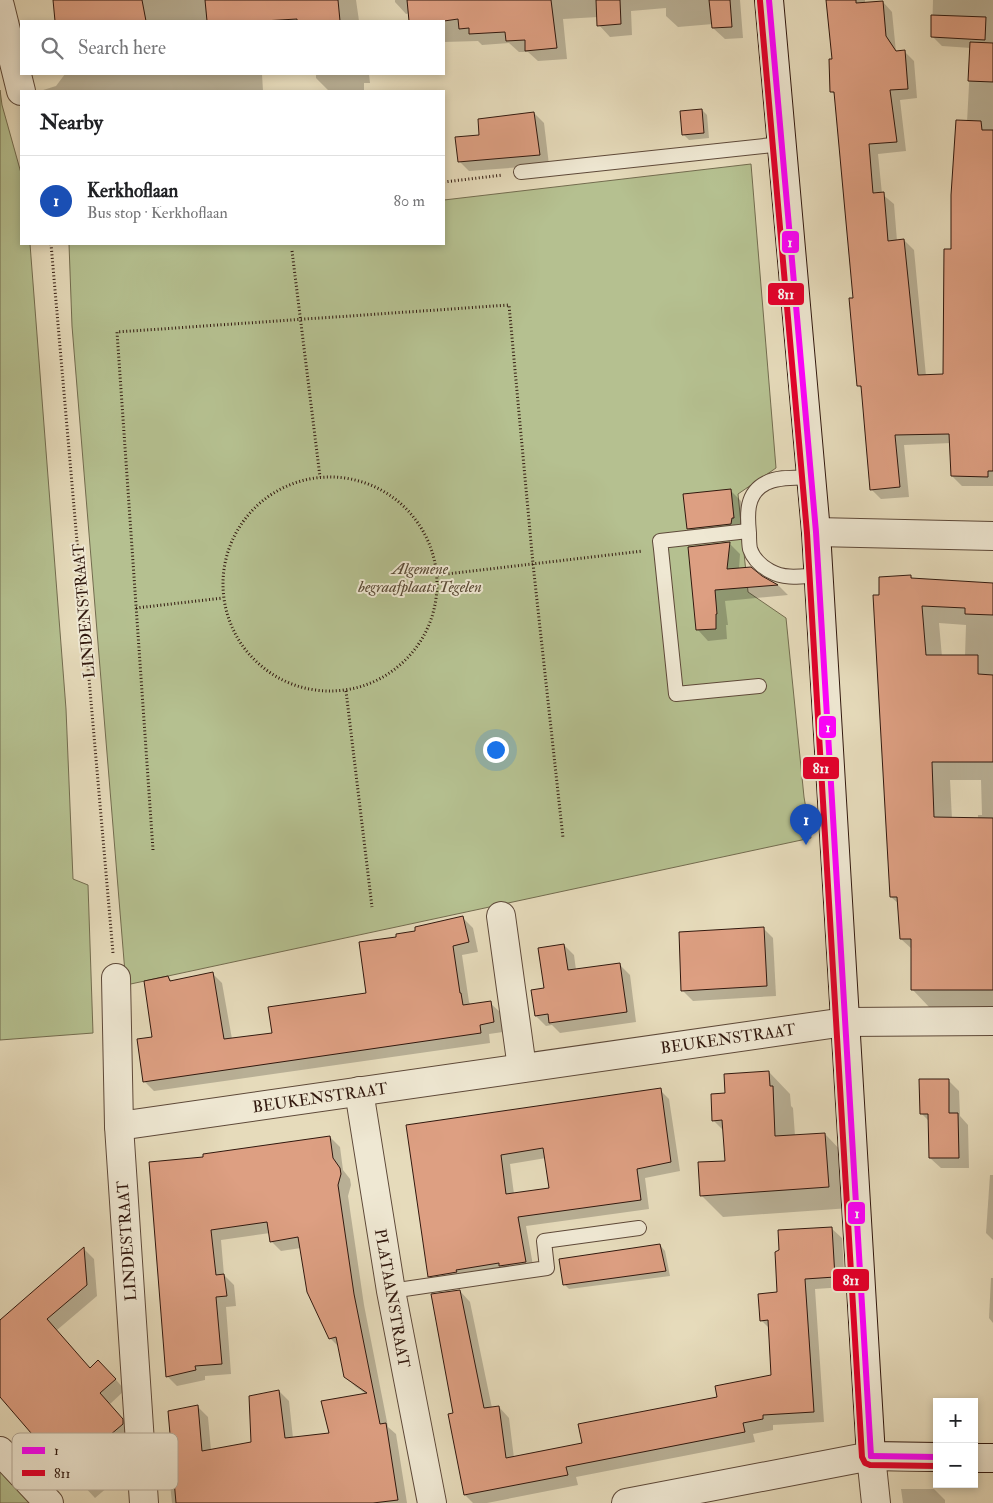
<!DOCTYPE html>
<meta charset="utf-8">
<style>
body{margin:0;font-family:"IM FELL Double Pica",serif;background:#f2f2f2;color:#202124}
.controls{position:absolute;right:15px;bottom:15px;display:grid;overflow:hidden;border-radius:0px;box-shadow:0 2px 8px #0003}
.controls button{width:45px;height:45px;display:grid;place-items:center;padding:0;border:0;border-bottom:1px solid #e0e0e0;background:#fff;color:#202124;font:25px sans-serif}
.you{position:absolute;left:495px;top:749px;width:18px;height:18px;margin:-12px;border:4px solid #fff;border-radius:50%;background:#1a73e8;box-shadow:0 0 0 8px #1a73e833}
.badge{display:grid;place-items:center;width:32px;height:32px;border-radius:50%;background:#8f2418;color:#fff;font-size:16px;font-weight:700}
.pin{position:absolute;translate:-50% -41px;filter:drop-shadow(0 1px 2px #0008)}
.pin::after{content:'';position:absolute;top:26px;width:18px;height:15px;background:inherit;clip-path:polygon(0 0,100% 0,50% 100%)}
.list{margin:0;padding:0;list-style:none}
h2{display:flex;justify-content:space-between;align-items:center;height:65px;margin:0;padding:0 20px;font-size:21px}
h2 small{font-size:16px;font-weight:400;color:#757577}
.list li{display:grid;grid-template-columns:32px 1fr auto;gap:15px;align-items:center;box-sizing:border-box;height:90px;padding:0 20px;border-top:1px solid #e0e0e0}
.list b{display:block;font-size:19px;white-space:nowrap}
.list p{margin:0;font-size:16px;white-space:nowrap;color:#757577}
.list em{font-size:16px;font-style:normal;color:#757577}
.icon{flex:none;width:28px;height:28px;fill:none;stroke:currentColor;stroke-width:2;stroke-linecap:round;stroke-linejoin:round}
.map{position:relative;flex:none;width:993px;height:1503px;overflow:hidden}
.search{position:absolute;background:#fff;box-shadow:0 2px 8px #0003;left:20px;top:20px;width:425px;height:55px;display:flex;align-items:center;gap:12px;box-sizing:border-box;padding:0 18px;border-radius:0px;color:#757577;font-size:19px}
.panel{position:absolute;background:#fff;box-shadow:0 2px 8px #0003;left:20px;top:90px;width:425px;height:155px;border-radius:0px}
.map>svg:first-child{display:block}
.green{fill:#b5c090;stroke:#736c4f}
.shadow{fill:#0003;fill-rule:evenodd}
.building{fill:#dd9f82;stroke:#31180e;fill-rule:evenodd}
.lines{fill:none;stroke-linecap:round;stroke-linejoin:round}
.lane-casing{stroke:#5e4939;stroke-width:16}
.street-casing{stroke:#5e4939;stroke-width:30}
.secondary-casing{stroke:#31180e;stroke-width:30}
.path{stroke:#31180e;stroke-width:3;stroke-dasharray:1 2.5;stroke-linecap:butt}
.lane{stroke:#efe8d3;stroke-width:14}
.street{stroke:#efe8d3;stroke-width:28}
.secondary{stroke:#efe8d3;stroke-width:28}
.bus-1-casing{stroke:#efe8d3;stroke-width:10}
.bus-2-casing{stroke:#efe8d3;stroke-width:10}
.bus-1{stroke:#f0f;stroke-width:6}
.bus-2{stroke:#e4002b;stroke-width:6}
.labels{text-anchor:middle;stroke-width:4;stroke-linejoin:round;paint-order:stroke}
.park-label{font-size:16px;font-style:italic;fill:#594a35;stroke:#efe8d3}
.street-label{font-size:16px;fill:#31180e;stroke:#efe8d3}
.key{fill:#efe8d3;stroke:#b6aa98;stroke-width:1}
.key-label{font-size:14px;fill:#31180e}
.line-badge{stroke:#efe8d3;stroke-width:2}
.badge-label{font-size:14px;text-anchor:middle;font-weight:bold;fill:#fff}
</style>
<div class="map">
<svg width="993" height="1503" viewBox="0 0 993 1503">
<rect width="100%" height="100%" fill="#e6dbbb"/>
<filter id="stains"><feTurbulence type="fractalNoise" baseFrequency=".004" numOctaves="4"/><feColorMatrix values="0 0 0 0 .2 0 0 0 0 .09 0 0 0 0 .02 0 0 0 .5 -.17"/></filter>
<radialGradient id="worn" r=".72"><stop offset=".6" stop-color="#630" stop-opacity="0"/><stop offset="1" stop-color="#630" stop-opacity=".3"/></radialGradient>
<g class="green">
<polygon points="0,90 2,105 21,173 21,244 30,244 66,709 73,879 88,885 93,1033 0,1040"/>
<polygon points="751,164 776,468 738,494 748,592 786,618 804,797 811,838 126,985 72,326 69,244 444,244 444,200"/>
<polygon points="0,1472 30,1503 0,1503"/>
</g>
<g class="shadow">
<polygon points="54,0 356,0 359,21 56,21"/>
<polygon points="395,0 740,0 743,38 725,39 713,28 713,24 678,27 666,16 666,8 631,11 632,35 610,37 599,25 598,17 563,19 567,59 538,61 528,52 519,52 509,43 482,45 478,41 444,42 444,21 410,21 410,13 406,14 395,2"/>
<polygon points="828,0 865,0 865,4 883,2 892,12 896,52 904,51 914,61 917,98 900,100 906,151 878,154 882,194 894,204 897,241 904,240 914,250 926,376 944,375 953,250 967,122 971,48 942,46 932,36 933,0 993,0 993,486 962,486 952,476 951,443 904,445 909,497 881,499 871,489 862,389 858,385 854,299 836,96 832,92 833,60"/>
<polygon points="65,74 262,74 263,91 40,91 56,86"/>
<polygon points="316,74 369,74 370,83 364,83 364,91 329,91 316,78"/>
<polygon points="702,110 707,115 709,138 689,140 683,134"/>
<polygon points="534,113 544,123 549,165 469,171 459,161 481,136"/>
<polygon points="730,490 741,501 744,529 699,539 688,529"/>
<polygon points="729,543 740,554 739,569 777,584 788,595 725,601 728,625 726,625 727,639 708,641 698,630 690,548"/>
<path d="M911 576 914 580 993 584V1008H930L912 989 913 950 901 939 899 904 891 897 881 596ZM939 623 966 625 965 656 942 657ZM950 780H981L982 815H978V819H952Z"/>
<polygon points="463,918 473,928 478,952 462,955 469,1002 471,1005 490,1003 500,1012 503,1032 489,1034 490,1043 154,1091 144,1081 168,977 173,982 213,974 222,983 232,1039 274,1034 368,994 398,938"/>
<polygon points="763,928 773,938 776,996 693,1001 683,991"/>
<polygon points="564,945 574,955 576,970 620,965 630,975 636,1022 560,1033 552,1025 546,1026 536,1016"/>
<polygon points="769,1072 790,1094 791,1106 793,1108 795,1136 825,1134 846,1156 850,1208 723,1217 701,1195 726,1162 724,1131 713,1120 726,1094"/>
<polygon points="948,1080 959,1091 960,1116 968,1125 969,1168 941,1168 930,1158 930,1122 921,1113"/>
<path d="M660 1090 669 1099 680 1171 645 1178 649 1209 526 1226 534 1271 438 1285 429 1276 407 1126ZM546 1158 550 1189 514 1194 510 1164Z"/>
<polygon points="330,1137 340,1147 343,1170 350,1179 351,1185 348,1196 364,1305 388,1427 396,1434 407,1503 172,1503 169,1474 176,1480 198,1407 208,1417 211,1450 252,1443 279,1391 289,1401 293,1438 331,1434 366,1394 356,1387 345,1377 340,1348 330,1338 301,1248 281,1251 271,1241 270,1233 221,1240 224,1275 234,1285 236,1306 226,1307 231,1374 205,1376 205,1380 177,1386 167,1376 204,1158"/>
<polygon points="990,1175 993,1175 993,1240 986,1233"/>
<polygon points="831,1228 842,1238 845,1287 815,1289 824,1422 773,1425 773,1430 753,1434 755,1442 576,1477 578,1485 487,1503 473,1503 465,1495 455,1414 460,1291 470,1302 492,1408 499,1407 509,1418 514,1458 583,1444 718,1398 773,1376 770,1329 761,1320 778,1293"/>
<polygon points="660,1245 665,1251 670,1276 569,1289 564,1284"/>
<polygon points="84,1249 94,1259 97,1296 57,1330 90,1369 109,1372 125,1390 110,1404 133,1431 133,1434 100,1463 115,1481 95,1498 82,1484 80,1486 70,1476 0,1395 0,1322"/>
<polygon points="991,1278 993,1278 993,1323 989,1318"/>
<polygon points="901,1489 934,1489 945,1500 945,1503 903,1503"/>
</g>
<g class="building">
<polygon points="53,0 142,0 146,21 55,21"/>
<polygon points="205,0 338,0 340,21 297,21 297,19 263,21 207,21"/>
<polygon points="407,0 551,0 557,48 525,51 525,40 506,41 505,32 469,34 469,28 459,29 458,19 444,21 409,21"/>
<polygon points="596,0 620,0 621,24 597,26"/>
<polygon points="709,0 730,0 732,27 712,28"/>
<polygon points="826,0 856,0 856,3 883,1 886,36 896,51 905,50 908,89 890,90 897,142 869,144 873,193 884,192 888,241 904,239 918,375 943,374 944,249 951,249 951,195 956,120 981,121 982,130 993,130 993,471 988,471 988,477 951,476 949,434 895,435 900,487 870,490 861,386 857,386 849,298 853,298 834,92 830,92 829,59 832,59"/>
<polygon points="931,15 986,17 985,40 931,37"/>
<polygon points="970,42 993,43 993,82 968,81"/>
<polygon points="702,109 704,133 682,135 680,111"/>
<polygon points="534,112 540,155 458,162 455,137 479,135 478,119"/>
<polygon points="731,489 734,518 732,518 731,524 687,529 683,494"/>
<polygon points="730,542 727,569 751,567 762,576 778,585 715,590 717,614 716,614 716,629 696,630 688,547"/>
<polygon points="911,575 911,578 993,583 993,615 965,614 965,608 922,606 926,655 978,655 978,674 993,675 993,762 932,762 934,817 993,818 993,990 911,990 911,939 900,939 897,897 890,897 873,595 879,595 879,577"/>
<polygon points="463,916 469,942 453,946 460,993 461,993 463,1005 491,1001 494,1022 480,1025 481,1033 143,1082 137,1039 152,1037 144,981 168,976 170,981 213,972 224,1039 272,1033 268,1007 366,993 359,942 396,937 396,934 415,931 415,927"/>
<polygon points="764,927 767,986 681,991 679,932"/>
<polygon points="564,944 568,970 620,963 627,1012 549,1023 548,1014 535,1016 531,990 544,988 538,948"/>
<polygon points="769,1071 770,1086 773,1086 775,1136 825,1133 829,1187 700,1196 698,1162 725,1161 722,1120 712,1121 711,1094 725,1093 724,1074"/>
<polygon points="919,1079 949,1079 949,1113 958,1113 959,1158 929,1158 928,1114 920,1114"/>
<path d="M661 1088 671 1162 637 1169 641 1200 518 1217 526 1262 499 1266V1263L456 1270 457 1272 428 1277 406 1125ZM543 1148 549 1188 506 1194 501 1155Z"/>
<polygon points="330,1136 333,1158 340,1168 341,1174 338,1185 354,1294 380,1424 386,1423 398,1500 373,1503 176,1503 168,1411 198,1405 202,1451 251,1442 249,1396 279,1390 285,1438 329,1433 321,1401 367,1393 344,1377 336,1337 329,1339 307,1292 298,1237 270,1242 267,1222 211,1230 216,1275 224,1274 227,1296 216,1297 222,1364 195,1366 196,1370 166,1377 149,1162 203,1157 203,1154"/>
<polygon points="832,1227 835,1277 805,1279 814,1412 763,1415 763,1419 743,1423 745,1432 566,1467 568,1475 464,1495 448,1414 453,1413 431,1294 460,1290 484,1408 499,1406 506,1458 582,1443 578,1424 717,1397 715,1386 771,1375 768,1320 760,1321 758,1294 777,1292 775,1252 779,1250 778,1230"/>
<polygon points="660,1244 666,1271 563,1285 559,1259"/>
<polygon points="84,1247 87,1285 47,1319 90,1368 98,1360 116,1379 100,1393 123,1419 123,1424 90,1452 106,1470 84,1489 71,1474 69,1477 0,1397 0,1320"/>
</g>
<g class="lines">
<defs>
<g id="lane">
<polyline points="521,172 782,144"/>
<path d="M812 477C798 478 779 476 766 483 746 493 747 514 749 533 749 538 749 544 750 549 753 558 761 566 770 571 786 580 802 576 819 575"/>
<polyline points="748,531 660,541 661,549 676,694 759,686"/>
<polyline points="391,1291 547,1268 544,1241 639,1228"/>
</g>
<g id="street">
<polyline points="0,6 21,91"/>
<polyline points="816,532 993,536"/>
<polyline points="501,916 522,1068"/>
<polyline points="116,978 119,1126 144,1503"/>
<polyline points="359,1091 391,1291 432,1503"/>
<polyline points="119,1126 845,1022 993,1021"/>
<polyline points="0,1451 49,1503"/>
<polyline points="626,1503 871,1456 876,1503"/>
</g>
<g id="secondary">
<polyline points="769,0 816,532 871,1456 937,1457"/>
<polyline points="974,1458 993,1458"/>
</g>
</defs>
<use href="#lane" class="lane-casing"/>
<use href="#street" class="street-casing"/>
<use href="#secondary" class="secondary-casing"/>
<g class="path">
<polyline points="444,182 503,175"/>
<polyline points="51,244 113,953"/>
<polyline points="292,251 320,477"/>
<circle cx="330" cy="584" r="107"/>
<polyline points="438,575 643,551"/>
<polyline points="136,608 223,598"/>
<polyline points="346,691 372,907"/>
<polyline points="153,850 117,332 509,305 533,564 563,838"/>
</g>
<use href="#lane" class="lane"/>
<use href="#street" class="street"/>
<use href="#secondary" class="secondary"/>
<defs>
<g id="bus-1">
<polyline points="769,0 816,532 871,1456"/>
<polyline points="871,1456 937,1457"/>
</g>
<polyline id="bus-2" points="760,1 807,533 862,1457 865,1463 870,1465 937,1466"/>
</defs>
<use href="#bus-1" class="bus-1-casing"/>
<use href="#bus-2" class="bus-2-casing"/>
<use href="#bus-1" class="bus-1"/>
<use href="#bus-2" class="bus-2"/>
</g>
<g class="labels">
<g class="park-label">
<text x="420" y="574">Algemene<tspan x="420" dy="18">begraafplaats Tegelen</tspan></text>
</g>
<g class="street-label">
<text transform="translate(83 611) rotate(-95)" y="6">LINDENSTRAAT</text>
<text transform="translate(728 1038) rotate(-8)" y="6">BEUKENSTRAAT</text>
<text transform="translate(320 1097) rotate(-8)" y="6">BEUKENSTRAAT</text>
<text transform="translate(126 1241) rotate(-94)" y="6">LINDESTRAAT</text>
<text transform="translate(393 1298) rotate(80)" y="6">PLATAANSTRAAT</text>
</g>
</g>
<rect x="12" y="1433" width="166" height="57" rx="8" class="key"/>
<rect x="22" y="1447" width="23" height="7" fill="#f0f"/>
<rect x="22" y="1470" width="23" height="6" fill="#e4002b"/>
<g class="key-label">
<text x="54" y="1455">1</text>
<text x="54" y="1478">811</text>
</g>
<g class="line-badge">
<rect x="781" y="230" width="19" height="24" rx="5" fill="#f0f"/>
<rect x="767" y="282" width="38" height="24" rx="5" fill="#e4002b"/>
<rect x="818" y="715" width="19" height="24" rx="5" fill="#f0f"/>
<rect x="802" y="756" width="38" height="24" rx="5" fill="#e4002b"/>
<rect x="847" y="1201" width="19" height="24" rx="5" fill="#f0f"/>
<rect x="832" y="1268" width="38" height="24" rx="5" fill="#e4002b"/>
</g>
<g class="badge-label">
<text x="790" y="247">1</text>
<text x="786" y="299">811</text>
<text x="828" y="732">1</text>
<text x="821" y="773">811</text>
<text x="857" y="1218">1</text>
<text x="851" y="1285">811</text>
</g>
<rect width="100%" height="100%" filter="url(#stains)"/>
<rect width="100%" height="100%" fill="url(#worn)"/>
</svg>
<div class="controls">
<button>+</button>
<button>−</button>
</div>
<div class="you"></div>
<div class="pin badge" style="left:806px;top:845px;background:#1a4fb4">1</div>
<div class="search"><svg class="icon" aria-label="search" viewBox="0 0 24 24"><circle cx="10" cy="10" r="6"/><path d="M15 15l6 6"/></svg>Search here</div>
<section class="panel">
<h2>Nearby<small></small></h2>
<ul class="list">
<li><span class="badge" style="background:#1a4fb4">1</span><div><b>Kerkhoflaan</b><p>Bus stop · Kerkhoflaan</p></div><em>80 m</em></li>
</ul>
</section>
</div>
